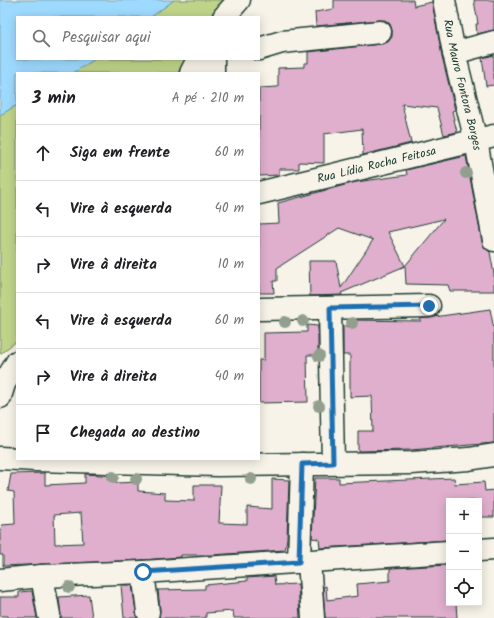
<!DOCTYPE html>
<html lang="pt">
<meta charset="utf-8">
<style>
body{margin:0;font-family:Kalam,sans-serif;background:#f6f6f6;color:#202124}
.controls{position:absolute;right:12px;bottom:12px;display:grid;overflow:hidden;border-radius:0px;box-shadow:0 2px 10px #0003}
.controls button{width:36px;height:36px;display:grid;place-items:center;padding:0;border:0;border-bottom:1px solid #e0e0e0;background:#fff;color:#202124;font:20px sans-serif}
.stop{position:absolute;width:12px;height:12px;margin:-9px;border:3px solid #1f6fb2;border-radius:50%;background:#fff}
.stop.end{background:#1f6fb2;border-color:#fff;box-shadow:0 1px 4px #0008}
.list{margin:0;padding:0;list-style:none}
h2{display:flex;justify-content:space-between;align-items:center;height:52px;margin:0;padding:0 16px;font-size:17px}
h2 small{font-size:13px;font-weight:400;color:#757577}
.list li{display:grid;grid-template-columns:26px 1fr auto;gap:12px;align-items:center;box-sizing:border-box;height:56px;padding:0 16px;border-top:1px solid #e0e0e0}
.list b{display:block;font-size:15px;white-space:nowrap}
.list em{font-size:13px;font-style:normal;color:#757577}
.icon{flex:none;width:22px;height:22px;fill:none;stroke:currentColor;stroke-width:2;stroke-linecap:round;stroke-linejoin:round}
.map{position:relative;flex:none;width:494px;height:618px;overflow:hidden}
.search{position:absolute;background:#fff;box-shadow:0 2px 10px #0003;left:16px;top:16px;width:244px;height:44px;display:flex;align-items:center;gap:10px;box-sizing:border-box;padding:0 14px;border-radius:0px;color:#757577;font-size:15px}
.panel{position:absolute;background:#fff;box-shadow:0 2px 10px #0003;left:16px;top:72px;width:244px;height:388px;border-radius:0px}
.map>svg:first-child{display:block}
.green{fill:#c0d489;stroke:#70885e}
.water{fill:#9edaff;stroke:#6b9bae}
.building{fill:#e0afce;stroke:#1f3d34;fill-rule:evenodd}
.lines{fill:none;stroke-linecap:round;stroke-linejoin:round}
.minor-casing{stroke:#1f3d34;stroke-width:25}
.minor{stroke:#f7f3e8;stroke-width:22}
.tree{fill:#929f8e}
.route{stroke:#1f6fb2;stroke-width:5}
.labels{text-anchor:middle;stroke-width:3;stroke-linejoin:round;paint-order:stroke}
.street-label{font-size:12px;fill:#1f3d34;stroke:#f7f3e8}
</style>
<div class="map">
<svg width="494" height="618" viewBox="0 0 494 618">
<rect width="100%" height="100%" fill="#f7f3e8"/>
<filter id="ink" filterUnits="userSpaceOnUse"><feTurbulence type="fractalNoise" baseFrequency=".025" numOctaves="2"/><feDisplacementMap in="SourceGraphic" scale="8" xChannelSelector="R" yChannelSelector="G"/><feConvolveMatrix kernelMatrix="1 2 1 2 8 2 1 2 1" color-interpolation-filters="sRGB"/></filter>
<g filter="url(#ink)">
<g class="green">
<polygon points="174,0 230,0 216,17 151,17"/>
<polygon points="95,59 191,59 188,73 73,73"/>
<polygon points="17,105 17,341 0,354 0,115"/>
</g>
<polygon class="water" points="0,0 174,0 151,17 17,17 17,59 95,59 73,73 17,73 17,105 0,115"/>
<g class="building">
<polygon points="334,0 413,0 414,6 432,2 442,56 455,110 452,111 457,132 444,135 437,108 402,104 411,143 363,155 362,129 324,134 324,163 299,162 299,169 279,169 279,175 259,176 259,88 278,87 278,68 304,67 304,63 308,63 308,52 381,44 388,42 392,37 392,30 390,24 385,20 379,20 316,26 315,12 334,9"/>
<polygon points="474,0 494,0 494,30 477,34 476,24 478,24"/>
<polygon points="494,55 494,85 486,86 482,58"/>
<path d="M466 156 482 242 485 248 490 252 494 274V291H450L448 285 406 284 405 266 341 293 342 295 310 296 309 261H336L341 288 373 240 339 228 277 268V281H273L274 293H259V224L279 223 278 203 356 182 407 175 406 170ZM444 219 405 266 388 232Z"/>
<polygon points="490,309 494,329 494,443 410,450 358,451 358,431 373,431 372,396 350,397 350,355 343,355 343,326 351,326 351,320 421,321 420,319"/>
<polygon points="307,325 318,326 318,355 307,355 308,402 259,403 259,360 264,360 264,333 307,332"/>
<path d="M45 473V485L85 483V474L116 476V483L138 482V491L165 493V500L194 501V485H221L219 523 247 524V507L272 509V479L289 480 287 538 285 550 212 555H181V557L142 560 3 566V555H0V532L2 525 15 524 14 492 8 491 11 474ZM81 513 83 543 55 544 54 515Z"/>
<polygon points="315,478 339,478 339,483 454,478 455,484 484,482 485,491 494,490 494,517 479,517 479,501 449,501 449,540 320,548 319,539 312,538"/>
<polygon points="449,565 449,603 456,603 457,618 325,618 323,587 326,586 327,600 358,596 357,584 390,581 390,568"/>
<polygon points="274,576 275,585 298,584 300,618 234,618 233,611 206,613 206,618 159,618 160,610 158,590 205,589 205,585 247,581 247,578"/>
<polygon points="121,585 132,585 137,618 124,618"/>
<polygon points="32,591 37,618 8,618 8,616 0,616 0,597 19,597 19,592"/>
<polygon points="89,595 92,618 61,618 59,597"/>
</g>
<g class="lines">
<defs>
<g id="minor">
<path id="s1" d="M444 0 454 53 476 141 494 240"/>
<polyline points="224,17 239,0"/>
<polyline points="259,49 282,42 380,32"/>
<polyline points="454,53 494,42"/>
<polyline points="191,73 198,59"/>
<polyline points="213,73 213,59"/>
<path id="s2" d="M259 193 494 136"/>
<polyline points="330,308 333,463"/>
<polyline points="259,309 429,306"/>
<polyline points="0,397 4,384 17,362"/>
<polyline points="0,458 36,460 218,465 411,463 469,459 494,455"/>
<polyline points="479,550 494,549"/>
<polyline points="309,561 313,618"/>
<polyline points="299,562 302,464"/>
<polyline points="143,572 148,612"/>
<polyline points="42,576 49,615"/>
<polyline points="0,580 42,576 143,572 449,552"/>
</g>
</defs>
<use href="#minor" class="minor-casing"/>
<use href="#minor" class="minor"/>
</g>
<g class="tree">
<circle cx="466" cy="173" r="6"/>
<circle cx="303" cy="321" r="6"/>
<circle cx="285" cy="322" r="6"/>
<circle cx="352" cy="323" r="6"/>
<circle cx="319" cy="356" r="6"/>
<circle cx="319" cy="406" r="6"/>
<circle cx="113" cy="477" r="6"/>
<circle cx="136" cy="479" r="6"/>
<circle cx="251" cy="479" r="6"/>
<circle cx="69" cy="587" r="6"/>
</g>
</g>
<g class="lines" filter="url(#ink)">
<polyline class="route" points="143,572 299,562 302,464 333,463 330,308 429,306"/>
</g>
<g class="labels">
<g class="street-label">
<text dy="4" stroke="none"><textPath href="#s1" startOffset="87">Rua Mauro Fontora Borges</textPath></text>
<text dy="4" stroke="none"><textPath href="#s2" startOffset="121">Rua Lídia Rocha Feitosa</textPath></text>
</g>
</g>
</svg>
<div class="controls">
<button>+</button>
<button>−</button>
<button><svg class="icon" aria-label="locate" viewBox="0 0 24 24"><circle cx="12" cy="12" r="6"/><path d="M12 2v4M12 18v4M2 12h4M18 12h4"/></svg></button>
</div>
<div class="stop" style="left:143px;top:572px"></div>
<div class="stop end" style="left:429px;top:306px"></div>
<div class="search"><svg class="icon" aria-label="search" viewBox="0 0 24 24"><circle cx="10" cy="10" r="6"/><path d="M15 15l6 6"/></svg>Pesquisar aqui</div>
<section class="panel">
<h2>3 min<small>A pé · 210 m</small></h2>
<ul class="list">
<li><svg class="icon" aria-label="ahead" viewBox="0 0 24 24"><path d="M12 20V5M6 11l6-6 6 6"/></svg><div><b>Siga em frente</b></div><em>60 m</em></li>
<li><svg class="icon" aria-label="left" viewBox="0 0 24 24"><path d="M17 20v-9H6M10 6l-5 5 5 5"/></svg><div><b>Vire à esquerda</b></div><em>40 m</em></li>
<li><svg class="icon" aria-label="right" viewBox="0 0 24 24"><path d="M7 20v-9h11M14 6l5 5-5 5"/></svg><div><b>Vire à direita</b></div><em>10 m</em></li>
<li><svg class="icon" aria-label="left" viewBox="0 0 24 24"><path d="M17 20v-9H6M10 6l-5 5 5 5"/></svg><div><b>Vire à esquerda</b></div><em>60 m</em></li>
<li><svg class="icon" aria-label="right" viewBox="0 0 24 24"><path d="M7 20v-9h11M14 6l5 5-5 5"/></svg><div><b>Vire à direita</b></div><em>40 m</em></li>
<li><svg class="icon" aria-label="arrive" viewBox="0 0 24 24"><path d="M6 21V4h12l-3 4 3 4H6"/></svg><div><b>Chegada ao destino</b></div></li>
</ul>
</section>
</div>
